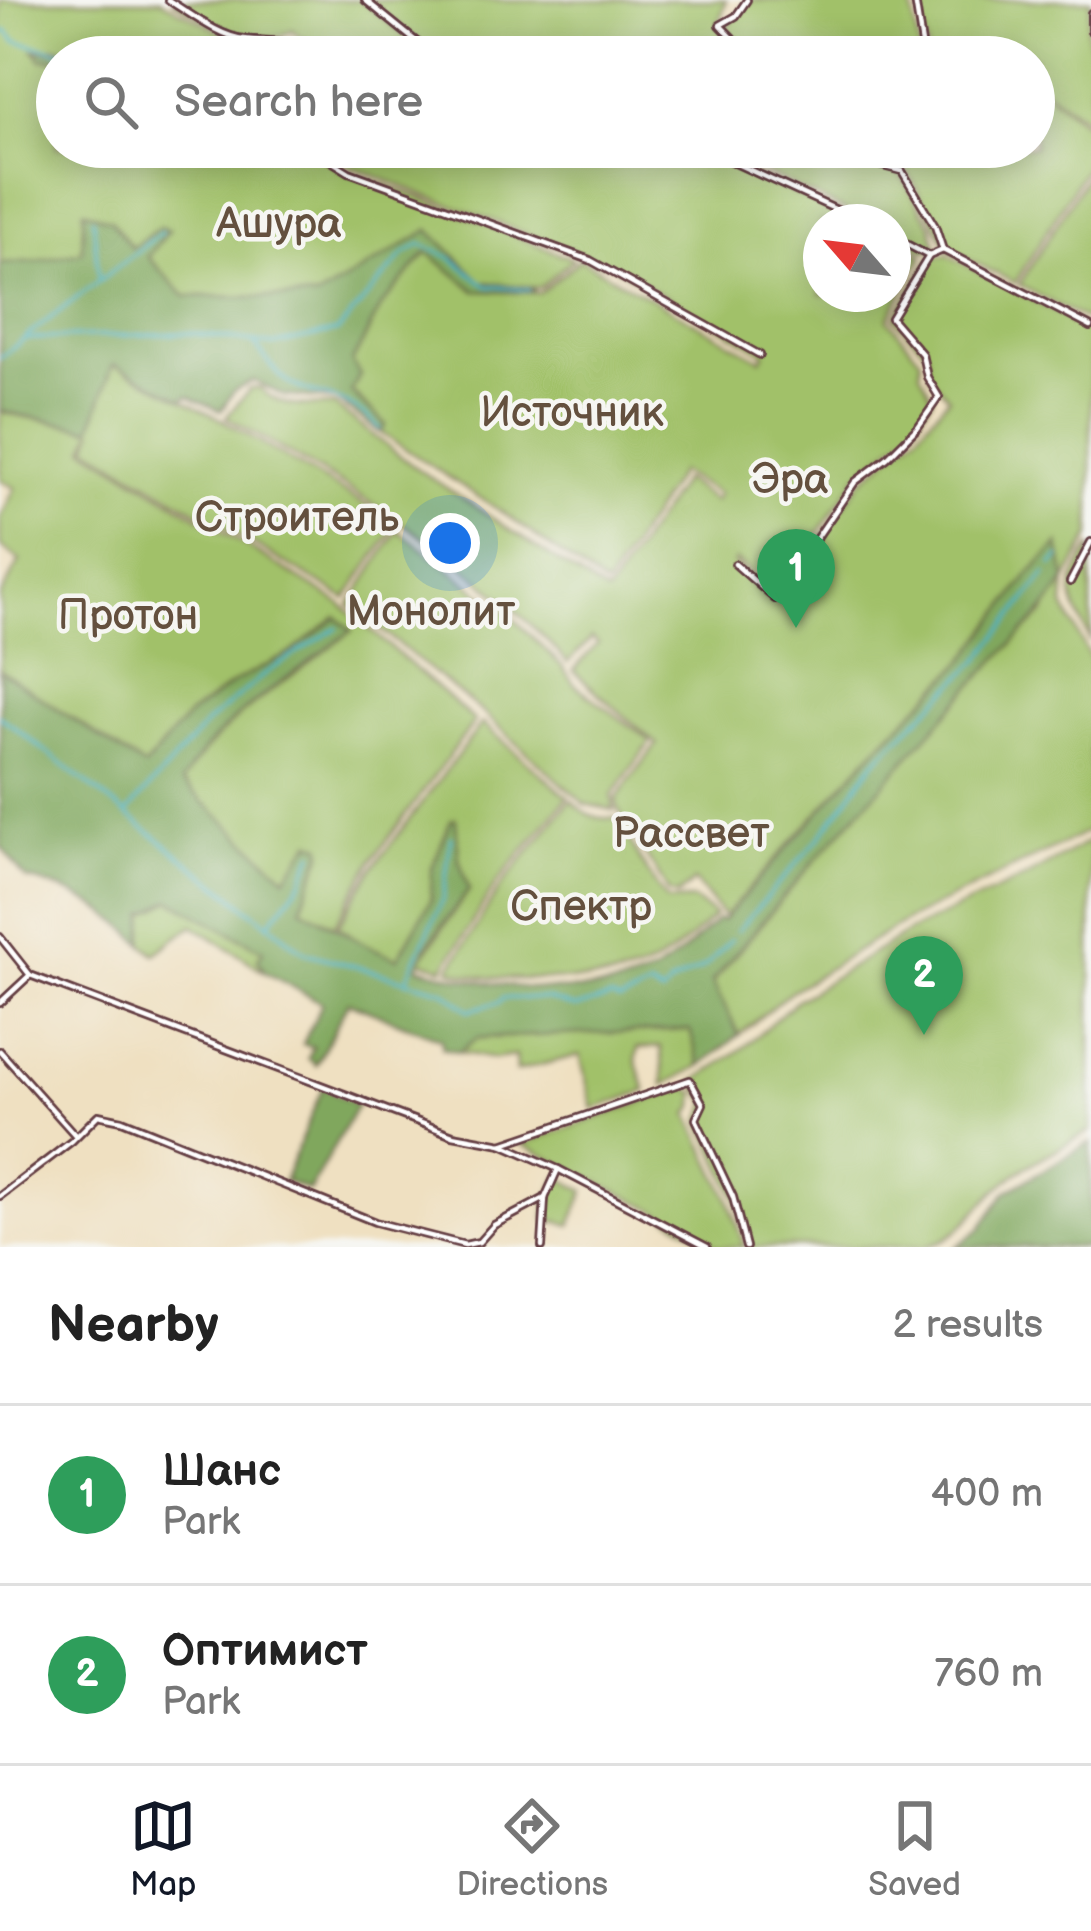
<!DOCTYPE html>
<meta charset="utf-8">
<style>
body{margin:0;font-family:"Balsamiq Sans",sans-serif;background:#f2f2f2;color:#222}
.compass{position:absolute;left:803px;top:204px;width:108px;height:108px;border-radius:50%;background:#fff;box-shadow:0 6px 30px #0003;rotate:298deg}
.you{position:absolute;left:450px;top:543px;width:42px;height:42px;margin:-30px;border:9px solid #fff;border-radius:50%;background:#1a73e8;box-shadow:0 0 0 18px #1a73e833}
.badge{display:grid;place-items:center;width:78px;height:78px;border-radius:50%;background:#111827;color:#fff;font-size:39px;font-weight:700}
.pin{position:absolute;translate:-50% -99px;filter:drop-shadow(0 3px 6px #0008)}
.pin::after{content:'';position:absolute;top:63px;width:42px;height:36px;background:inherit;clip-path:polygon(0 0,100% 0,50% 100%)}
.list{margin:0;padding:0;list-style:none}
h2{display:flex;justify-content:space-between;align-items:center;height:156px;margin:0;padding:0 48px;font-size:51px}
h2 small{font-size:39px;font-weight:400;color:#767676}
.list li{display:grid;grid-template-columns:78px 1fr auto;gap:36px;align-items:center;box-sizing:border-box;height:180px;padding:0 48px;border-top:3px solid #e0e0e0}
.list b{display:block;font-size:45px;white-space:nowrap}
.list p{margin:0;font-size:39px;white-space:nowrap;color:#767676}
.list em{font-size:39px;font-style:normal;color:#767676}
.icon{flex:none;width:66px;height:66px;fill:none;stroke:currentColor;stroke-width:2;stroke-linecap:round;stroke-linejoin:round}
.map{position:relative;flex:none;width:1091px;height:1247px;overflow:hidden}
.search{position:absolute;background:#fff;box-shadow:0 6px 30px #0003;left:36px;right:36px;top:36px;height:132px;display:flex;align-items:center;gap:30px;box-sizing:border-box;padding:0 42px;border-radius:66px;color:#767676;font-size:45px}
.sheet{height:516px;background:#fff}
nav{display:flex;justify-content:space-around;align-items:center;box-sizing:border-box;height:168px;border-top:3px solid #e0e0e0;background:#fff;font-size:33px;color:#767676}
nav a{display:grid;justify-items:center;gap:6px}
nav .on{color:#111827}
.map>svg:first-child{display:block}
.green{fill:#a1c169;stroke:#76704a;stroke-width:3}
.forest{fill:#80a75d;stroke:#656344;stroke-width:3}
.lines{fill:none;stroke-linecap:round;stroke-linejoin:round}
.stream{stroke:#47b3c5;stroke-width:3}
.street-casing{stroke:#633c42;stroke-width:10}
.street{stroke:#fff;stroke-width:4.5}
.labels{text-anchor:middle;stroke-width:9;stroke-linejoin:round;paint-order:stroke}
.park-label{font-size:42px;fill:#64503e;stroke:#f6f6f2}
</style>
<div class="map">
<svg width="1091" height="1247" viewBox="0 0 1091 1247">
<rect width="100%" height="100%" fill="#f6f6f2"/>
<filter id="ink" filterUnits="userSpaceOnUse"><feTurbulence type="fractalNoise" baseFrequency=".00833" numOctaves="2"/><feDisplacementMap in="SourceGraphic" scale="24" xChannelSelector="R" yChannelSelector="G"/><feConvolveMatrix kernelMatrix="1 2 1 2 8 2 1 2 1" color-interpolation-filters="sRGB"/></filter>
<filter id="wash" filterUnits="userSpaceOnUse"><feTurbulence type="fractalNoise" baseFrequency=".004" numOctaves="4" result="noise"/><feDisplacementMap in="SourceGraphic" scale="48" xChannelSelector="R" yChannelSelector="G"/><feGaussianBlur stdDeviation="2.7" result="paint"/><feColorMatrix in="noise" values="0 0 0 0 0 0 0 0 0 0 0 0 0 0 0 0 0 1.4 0 .05"/><feComposite in="paint" operator="in"/></filter>
<g filter="url(#wash)">
<rect width="100%" height="100%" fill="#efe0c1"/>
<g class="green">
<polygon points="0,0 160,0 240,42 231,57 132,44 87,51 54,47 42,59 57,59 57,147 306,147 347,173 422,198 573,259 540,288 482,282 429,230 317,298 185,296 148,257 168,231 160,227 132,248 84,212 82,252 38,261 0,264"/>
<path d="M172 0H361L425 53 441 57H319L322 53 292 30C254 55 205 18 172 0Z"/>
<polygon points="367,0 726,0 718,27 748,57 460,57 428,49"/>
<polygon points="751,0 911,0 921,57 754,57 725,28"/>
<polygon points="919,0 1091,0 1087,31 1091,49 1091,122 1039,86 1091,128 1091,159 1015,283 948,249 906,169 851,155 843,147 1034,147 1034,57 929,57"/>
<path d="M316 147H694L856 222H821V294H893V241L923 256 888 319 921 359 920 372 933 398 912 430 858 475 776 594 735 560 734 564 776 603 861 481 917 434 949 397 929 375 928 354 894 318 932 257 946 254 1091 331V535L1066 581 1064 606 1091 660V830L907 920 790 992 739 1035 712 983 803 874 992 663 1046 611 1059 545 1030 575 966 659 869 756 724 917 694 881 678 895 669 893 618 809 616 799 657 744 573 671 598 643 592 638 568 663C474 558 348 487 226 417L250 389 260 388C282 410 305 406 334 405L412 465 607 594 683 479 714 501 718 494 679 472 606 587 506 515 381 433 385 424 351 391 352 362 382 305 428 251 476 291 540 293 580 259 761 359 765 353 614 267 349 166Z"/>
<polygon points="709,147 834,147 847,160 899,172 931,225 937,248 924,251 893,235 893,222 870,222"/>
<polygon points="1091,169 1091,323 1019,285"/>
<path d="M113 364 221 419 397 524 346 599 88 447 94 430 85 448 341 604 475 721 373 859 335 925 301 908 323 853 311 842 286 878 181 782C230 709 286 684 351 631L337 618 291 653 236 681 189 715 144 767 0 670V597L20 561 0 546V519L15 488 0 480V412L91 429Z"/>
<polygon points="398,530 512,617 561,665 574,684 651,741 612,796 614,810 585,804 482,712 350,605"/>
<path d="M1091 546V642C1068 592 1064 596 1091 546Z"/>
<polygon points="482,723 568,797 496,884 444,968 420,961 469,890 459,860 455,820 432,868 431,900 398,959 367,946 338,926 372,869"/>
<path d="M571 800C585 814 596 820 616 818 634 846 647 877 668 901L693 900 715 915C645 983 627 982 532 979 504 979 476 979 450 969L501 886Z"/>
<path d="M1091 840V1131C1063 1147 1026 1163 1002 1185 974 1209 961 1240 922 1247H750L736 1197 701 1121 708 1103 694 1082 744 1047 797 1000 909 931 1024 878Z"/>
<polygon points="171,900 264,951 258,959 265,972 193,925 155,954 143,944 145,914"/>
<polygon points="690,1029 700,1066 664,1085 661,1047 638,1048 636,1060 646,1091 593,1109 580,1055 516,1071 515,1056 494,1059 459,1052 477,1038"/>
<polygon points="687,1087 696,1094 695,1107 689,1114 728,1197 744,1247 718,1247 659,1212 521,1144"/>
<polygon points="559,1177 585,1191 571,1225 546,1219 547,1202"/>
</g>
<g class="forest">
<polygon points="240,42 283,42 307,55 231,57"/>
<polygon points="132,44 227,57 42,59 34,50 88,51"/>
<polygon points="84,210 111,220 132,248 160,227 169,230 148,257 185,296 317,298 429,230 482,282 534,289 533,292 476,291 427,252 382,305 352,362 360,375 351,392 386,425 381,433 336,400 284,396 254,381 234,391 221,411 188,396 183,399 113,364 91,429 0,411 0,264 38,261 82,252"/>
<path d="M1059 544 1066 581C1039 622 1001 653 968 690 882 787 793 881 712 982L739 1035 700 1066 690 1030 477 1038 459 1052 442 1048 441 1039 348 1002 316 1065 308 1058 313 1047 303 1044 322 1003 265 972 258 959 263 950 171 900 145 914 143 944C112 912 69 887 26 879L0 845V670L144 767 189 715 236 681 291 653 337 617 352 630C292 678 221 714 182 782L286 877 311 842 321 845 323 852 301 908C333 924 364 947 398 958L431 900 432 868 451 820H456L459 860 469 890 428 945 418 967C476 984 580 1001 637 980 670 968 693 942 718 919L722 921 869 756 966 659 1030 574Z"/>
<polygon points="323,1087 357,1105 309,1191 284,1181"/>
<polygon points="1091,1142 1091,1247 956,1247 980,1229 1006,1192"/>
</g>
<g class="lines">
<g class="stream">
<polyline points="0,31 7,31 15,41 85,57"/>
<polyline points="93,218 99,281"/>
<polyline points="26,337 162,232"/>
<path d="M253 342C264 355 278 379 293 385 332 402 347 395 380 429"/>
<polyline points="0,358 24,339 191,333 273,345 338,331 404,254 421,244 453,259 487,286 529,290"/>
<polyline points="1052,566 1060,557"/>
<polyline points="0,716 306,953 443,990 469,1010 500,1002 502,998 547,999 576,1008 611,998 620,1002 650,988 662,995 671,984 706,966 731,939"/>
<polyline points="126,814 209,721 266,673 338,627"/>
<polyline points="270,922 302,881 314,853"/>
<polyline points="737,931 820,837 875,761 981,658 1046,574"/>
<polyline points="406,981 443,899 451,837"/>
</g>
</g>
</g>
<g filter="url(#ink)">
<g class="lines">
<defs>
<g id="street">
<path d="M168 0C190 13 218 36 244 39 271 43 296 36 313 57"/>
<polyline points="365,0 428,51 451,57"/>
<polyline points="747,0 736,16 720,25 751,57"/>
<polyline points="915,0 924,57"/>
<polyline points="1091,13 1091,31"/>
<polyline points="309,147 349,172 590,260 760,355"/>
<polyline points="700,147 863,222"/>
<polyline points="838,147 848,157 902,171 935,226 943,250"/>
<polyline points="893,237 929,256"/>
<polyline points="735,564 775,599 855,482 887,458 918,427 939,397 927,377 922,354 891,318 929,256 943,250 1091,327"/>
<polyline points="1070,582 1091,542"/>
<polyline points="0,937 30,975"/>
<polyline points="0,1003 30,975 453,1135 502,1144 558,1169 707,1247"/>
<polyline points="0,1051 76,1136"/>
<polyline points="502,1144 690,1080 703,1104 696,1119 733,1197 746,1247"/>
<polyline points="0,1196 72,1141 98,1115 122,1120 375,1222 465,1245 479,1242 494,1225 545,1198"/>
<polyline points="542,1247 545,1198 558,1169"/>
</g>
</defs>
<use href="#street" class="street-casing"/>
<use href="#street" class="street"/>
</g>
</g>
<g class="labels">
<g class="park-label">
<text x="279" y="237">Ашура</text>
<text x="572" y="426">Источник</text>
<text x="790" y="493">Эра</text>
<text x="297" y="531">Строитель</text>
<text x="431" y="625">Монолит</text>
<text x="128" y="629">Протон</text>
<text x="691" y="847">Рассвет</text>
<text x="581" y="920">Спектр</text>
</g>
</g>
</svg>
<svg class="compass" viewBox="-18 -18 36 36"><path d="M0-13l5 13h-10z" fill="#e53935"/><path d="M0 13l5-13h-10z" fill="#767676"/></svg>
<div class="you"></div>
<div class="pin badge" style="left:796px;top:628px;background:#2e9e5b">1</div>
<div class="pin badge" style="left:924px;top:1035px;background:#2e9e5b">2</div>
<div class="search"><svg class="icon" aria-label="search" viewBox="0 0 24 24"><circle cx="10" cy="10" r="6"/><path d="M15 15l6 6"/></svg>Search here</div>
</div>
<section class="sheet">
<h2>Nearby<small>2 results</small></h2>
<ul class="list">
<li><span class="badge" style="background:#2e9e5b">1</span><div><b>Шанс</b><p>Park</p></div><em>400 m</em></li>
<li><span class="badge" style="background:#2e9e5b">2</span><div><b>Оптимист</b><p>Park</p></div><em>760 m</em></li>
</ul>
</section>
<nav>
<a class="on"><svg class="icon" aria-label="map" viewBox="0 0 24 24"><path d="M3 6l6-2 6 2 6-2v14l-6 2-6-2-6 2zM9 4v14M15 6v14"/></svg>Map</a>
<a><svg class="icon" aria-label="directions" viewBox="0 0 24 24"><path d="M12 3l9 9-9 9-9-9zM9 14v-3h6M13 9l2 2-2 2"/></svg>Directions</a>
<a><svg class="icon" aria-label="saved" viewBox="0 0 24 24"><path d="M7 4h10v16l-5-4-5 4z"/></svg>Saved</a>
</nav>
